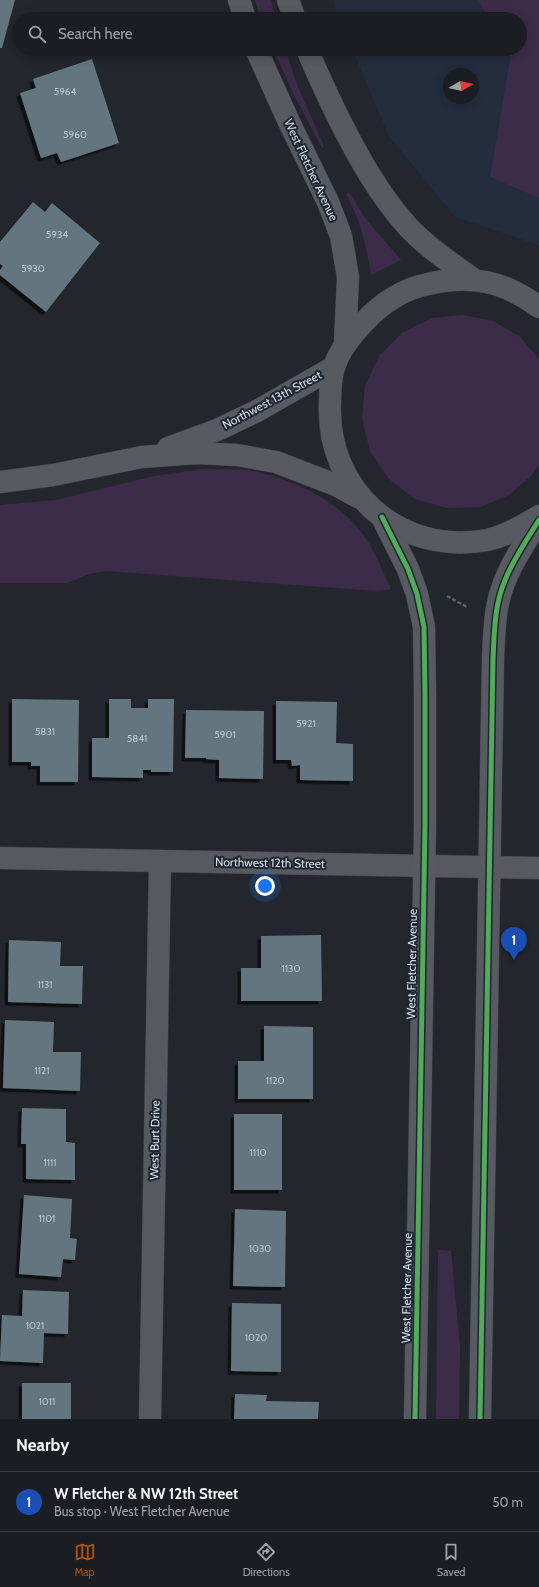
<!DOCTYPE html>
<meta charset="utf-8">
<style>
body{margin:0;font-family:Cabin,sans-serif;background:#272a2f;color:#f1f3f6}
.compass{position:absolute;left:443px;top:68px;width:36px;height:36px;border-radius:50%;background:#1a1d22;box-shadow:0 2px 10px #0003;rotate:81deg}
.you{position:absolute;left:265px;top:886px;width:14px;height:14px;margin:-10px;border:3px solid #fff;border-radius:50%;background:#1a73e8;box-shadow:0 0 0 6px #1a73e833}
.badge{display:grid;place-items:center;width:26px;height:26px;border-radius:50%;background:#b45309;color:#fff;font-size:13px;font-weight:700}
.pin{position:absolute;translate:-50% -33px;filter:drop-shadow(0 1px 2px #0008)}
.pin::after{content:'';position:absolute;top:21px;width:14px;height:12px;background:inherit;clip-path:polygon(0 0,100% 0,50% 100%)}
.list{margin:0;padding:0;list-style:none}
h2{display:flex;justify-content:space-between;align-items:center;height:52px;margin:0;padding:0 16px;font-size:17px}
h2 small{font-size:13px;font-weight:400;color:#9fa2a5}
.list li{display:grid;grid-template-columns:26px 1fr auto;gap:12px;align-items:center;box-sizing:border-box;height:60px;padding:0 16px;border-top:1px solid #383b40}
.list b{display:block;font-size:15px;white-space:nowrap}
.list p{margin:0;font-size:13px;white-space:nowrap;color:#9fa2a5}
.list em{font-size:13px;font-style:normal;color:#9fa2a5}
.icon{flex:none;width:22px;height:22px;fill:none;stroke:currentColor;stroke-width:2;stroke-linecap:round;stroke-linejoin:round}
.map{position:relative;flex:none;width:539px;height:1419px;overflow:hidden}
.search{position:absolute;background:#1a1d22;box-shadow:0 2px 10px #0003;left:12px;right:12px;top:12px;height:44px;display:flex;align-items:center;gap:10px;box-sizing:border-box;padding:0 14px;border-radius:22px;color:#9fa2a5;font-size:15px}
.sheet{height:112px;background:#1a1d22}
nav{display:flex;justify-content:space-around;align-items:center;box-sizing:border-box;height:56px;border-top:1px solid #383b40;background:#1a1d22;font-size:11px;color:#9fa2a5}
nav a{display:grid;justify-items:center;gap:2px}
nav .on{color:#b45309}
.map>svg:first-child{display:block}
.built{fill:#232d3d;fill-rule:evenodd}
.green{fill:#3c2c49}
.building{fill:#64757f;filter:url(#shadow)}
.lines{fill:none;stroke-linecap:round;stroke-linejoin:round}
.minor-casing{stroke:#3e4147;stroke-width:23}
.secondary-casing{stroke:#3e4147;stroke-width:23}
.path{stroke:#5d6064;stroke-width:2.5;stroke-dasharray:4 2;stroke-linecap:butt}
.minor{stroke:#56595f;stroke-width:22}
.secondary{stroke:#575a61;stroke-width:22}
.cycleway-casing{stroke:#1e2632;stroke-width:8}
.cycleway{stroke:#51ab58;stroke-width:5}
.labels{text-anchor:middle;stroke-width:4;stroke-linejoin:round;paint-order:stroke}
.number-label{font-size:10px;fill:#bcc4cd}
.street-label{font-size:12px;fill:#d9dee7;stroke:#1e2632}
</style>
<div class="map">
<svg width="539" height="1419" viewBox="0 0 539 1419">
<defs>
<filter id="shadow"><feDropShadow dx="-3.5" dy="3.5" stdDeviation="0" flood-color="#0009"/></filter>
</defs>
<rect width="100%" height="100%" fill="#23272d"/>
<path class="built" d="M334 0H539V245L455 217 389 136 352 49H520V19H339L335 8ZM449 74H473V98H449Z"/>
<g class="green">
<polygon points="255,0 271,0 276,19 261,19"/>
<polygon points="478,0 539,0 539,198 490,177 511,54 508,49 520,49 520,19 489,19"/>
<polygon points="273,49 285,49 298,87 324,146 322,148 293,93"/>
<path d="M349 192 365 218 401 260 371 275C366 244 361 222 346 194Z"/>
<polygon points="463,315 493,321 519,336 539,359 539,464 532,475 509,495 480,507 447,508 415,499 389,479 370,451 362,419 365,386 379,356 402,333 432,318"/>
<path d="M202 469C219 470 241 468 257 472 301 482 346 505 370 545 378 559 384 575 391 589L378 591 106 571 89 574 67 583H0V505L56 500 154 476Z"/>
<polygon points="438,1250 451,1251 460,1347 459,1419 436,1419"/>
</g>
<g class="building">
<polygon points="0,0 15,0 2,48 0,48"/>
<polygon points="92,59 119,143 61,162 57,153 41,158 20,93 36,88 33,79"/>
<polygon points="33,202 45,212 52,203 100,243 46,312 0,275 0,270 3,266 0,264 0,242"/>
<polygon points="12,699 79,700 78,782 40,782 40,766 31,766 31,762 12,762"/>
<polygon points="109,699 131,699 131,708 148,708 148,699 174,699 173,772 151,772 151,770 143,770 143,778 92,777 92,738 109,738"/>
<polygon points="276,701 337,702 336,743 353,744 353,781 300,780 300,765 292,766 291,760 276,760"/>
<polygon points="186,710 264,711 263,779 219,778 219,760 206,759 206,758 185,758"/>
<polygon points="321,935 322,1001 241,1001 241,968 261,968 261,936"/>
<polygon points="9,940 61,942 60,966 83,966 82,1004 8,1002"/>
<polygon points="5,1020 54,1022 53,1052 81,1052 80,1091 3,1088"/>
<polygon points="264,1026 313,1027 313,1099 238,1099 238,1061 264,1061"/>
<polygon points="22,1108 66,1109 66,1142 75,1143 75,1180 26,1179 26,1144 21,1144"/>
<rect x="234" y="1114" width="48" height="76"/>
<polygon points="24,1195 72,1199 70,1238 77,1239 75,1260 63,1259 61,1277 19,1274"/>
<polygon points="235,1209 286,1211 285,1287 233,1286"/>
<polygon points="23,1290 69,1292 68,1334 44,1333 43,1363 0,1361 2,1315 22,1316"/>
<polygon points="232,1303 281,1304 281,1372 231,1371"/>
<rect x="22" y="1383" width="49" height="36"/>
<polygon points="235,1394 267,1395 266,1401 319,1402 318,1419 234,1419"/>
</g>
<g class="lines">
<defs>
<g id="minor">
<polyline points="0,858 539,868"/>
<polyline points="150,1419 160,861"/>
</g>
<g id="secondary">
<polyline points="239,0 245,19"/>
<polyline points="288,0 295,19"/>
<polyline points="256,49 289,122 328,202 341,236 348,277 345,344"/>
<path d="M307 49C316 71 326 92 336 113 356 153 378 194 409 228 428 248 451 263 473 279"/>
<path d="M539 307C504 281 470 274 428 284 403 289 381 304 364 322 352 335 340 349 334 367 331 378 330 391 330 403 326 491 400 556 487 540 506 536 523 526 539 516"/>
<polyline points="168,448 217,430 257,411 334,367"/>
<polyline points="0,482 53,475 142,457 197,453 237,455 276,462 336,485 358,497"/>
<polyline points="382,517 408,569 417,594 424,627 425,694 425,825 415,1419"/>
<path d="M480 1419 493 659C494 640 494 621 498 603 504 573 523 546 539 520"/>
</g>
</defs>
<use href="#minor" class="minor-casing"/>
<use href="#secondary" class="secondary-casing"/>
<polyline class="path" points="447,596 467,607"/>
<use href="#minor" class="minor"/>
<use href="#secondary" class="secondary"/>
<defs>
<g id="cycleway">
<polyline points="382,517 408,569 417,594 424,627 425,694 425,825 415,1419"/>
<path d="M480 1419 493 659C494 640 494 621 498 603 504 573 523 546 539 520"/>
</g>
</defs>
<use href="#cycleway" class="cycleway-casing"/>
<use href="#cycleway" class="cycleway"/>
</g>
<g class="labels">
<g class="number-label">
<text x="65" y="95">5964</text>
<text x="75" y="138">5960</text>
<text x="57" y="238">5934</text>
<text x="33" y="272">5930</text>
<text x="306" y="727">5921</text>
<text x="45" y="735">5831</text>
<text x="225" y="738">5901</text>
<text x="137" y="742">5841</text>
<text x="291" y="972">1130</text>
<text x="45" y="988">1131</text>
<text x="42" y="1074">1121</text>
<text x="275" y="1084">1120</text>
<text x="258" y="1156">1110</text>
<text x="50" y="1166">1111</text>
<text x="47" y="1222">1101</text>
<text x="260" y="1252">1030</text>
<text x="35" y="1329">1021</text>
<text x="256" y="1341">1020</text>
<text x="47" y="1405">1011</text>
</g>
<g class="street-label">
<text transform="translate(311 170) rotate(65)" y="4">West Fletcher Avenue</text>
<text transform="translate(272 400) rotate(-28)" y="4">Northwest 13th Street</text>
<text transform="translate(270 863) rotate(1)" y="4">Northwest 12th Street</text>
<text transform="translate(412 964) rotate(-89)" y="4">West Fletcher Avenue</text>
<text transform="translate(155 1140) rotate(-89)" y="4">West Burt Drive</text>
<text transform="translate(407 1288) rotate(-89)" y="4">West Fletcher Avenue</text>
</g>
</g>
</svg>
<svg class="compass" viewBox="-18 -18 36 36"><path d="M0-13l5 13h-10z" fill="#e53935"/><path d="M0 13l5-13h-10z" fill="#9fa2a5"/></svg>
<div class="you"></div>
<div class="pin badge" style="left:514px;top:960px;background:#1a4fb4">1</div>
<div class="search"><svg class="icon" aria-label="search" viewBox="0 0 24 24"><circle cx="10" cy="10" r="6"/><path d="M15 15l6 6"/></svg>Search here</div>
</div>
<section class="sheet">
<h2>Nearby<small></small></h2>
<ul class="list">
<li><span class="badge" style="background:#1a4fb4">1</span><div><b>W Fletcher &amp; NW 12th Street</b><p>Bus stop · West Fletcher Avenue</p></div><em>50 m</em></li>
</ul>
</section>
<nav>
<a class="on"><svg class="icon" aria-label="map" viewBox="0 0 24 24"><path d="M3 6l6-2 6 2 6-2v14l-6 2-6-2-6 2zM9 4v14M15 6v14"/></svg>Map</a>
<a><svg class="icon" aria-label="directions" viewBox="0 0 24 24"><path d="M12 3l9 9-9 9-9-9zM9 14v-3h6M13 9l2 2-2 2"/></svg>Directions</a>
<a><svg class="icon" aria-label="saved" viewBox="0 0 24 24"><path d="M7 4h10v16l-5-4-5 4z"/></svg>Saved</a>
</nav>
